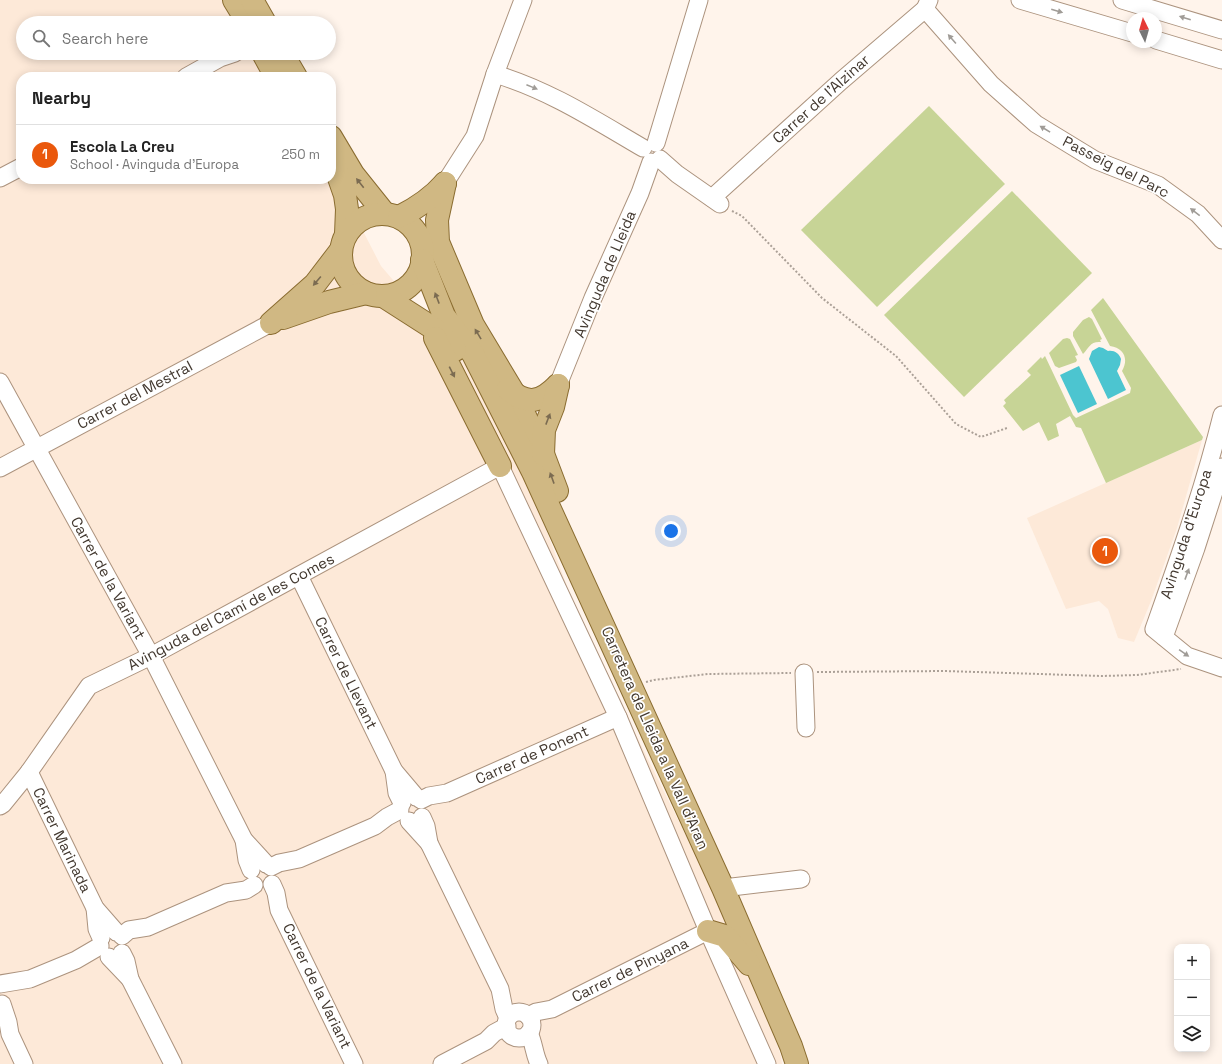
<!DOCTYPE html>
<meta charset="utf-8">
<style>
body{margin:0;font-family:"Space Grotesk",sans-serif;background:#f2f2f2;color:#222}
.controls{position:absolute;right:12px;bottom:12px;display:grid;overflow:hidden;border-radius:8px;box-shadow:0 2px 10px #0003}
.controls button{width:36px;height:36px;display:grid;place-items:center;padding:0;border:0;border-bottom:1px solid #e0e0e0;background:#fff;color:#222;font:20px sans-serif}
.compass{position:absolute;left:1126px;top:12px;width:36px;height:36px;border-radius:50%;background:#fff;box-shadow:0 2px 10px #0003;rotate:355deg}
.you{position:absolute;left:671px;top:531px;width:14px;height:14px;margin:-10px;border:3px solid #fff;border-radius:50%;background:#1a73e8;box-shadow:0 0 0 6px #1a73e833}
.badge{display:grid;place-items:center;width:26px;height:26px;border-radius:50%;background:#ea580c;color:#fff;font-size:13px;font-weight:700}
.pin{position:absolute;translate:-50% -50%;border:2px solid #fff;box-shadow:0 1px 4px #0006}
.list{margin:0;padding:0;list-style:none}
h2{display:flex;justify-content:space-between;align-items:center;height:52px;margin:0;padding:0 16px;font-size:17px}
h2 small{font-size:13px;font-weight:400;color:#767676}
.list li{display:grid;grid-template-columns:26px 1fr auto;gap:12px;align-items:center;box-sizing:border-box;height:60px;padding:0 16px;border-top:1px solid #e0e0e0}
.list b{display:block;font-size:15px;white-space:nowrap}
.list p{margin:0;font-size:13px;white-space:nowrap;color:#767676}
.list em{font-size:13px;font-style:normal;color:#767676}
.icon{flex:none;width:22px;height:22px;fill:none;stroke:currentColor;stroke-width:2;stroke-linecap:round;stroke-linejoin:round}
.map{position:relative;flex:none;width:1222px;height:1064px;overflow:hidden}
.search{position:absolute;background:#fff;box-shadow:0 2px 10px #0003;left:16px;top:16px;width:320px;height:44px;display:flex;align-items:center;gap:10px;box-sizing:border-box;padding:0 14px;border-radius:22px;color:#767676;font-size:15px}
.panel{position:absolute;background:#fff;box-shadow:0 2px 10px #0003;left:16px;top:72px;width:320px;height:112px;border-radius:16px}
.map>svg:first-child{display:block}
.built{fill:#fde9d8}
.green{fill:#c7d496}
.water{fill:#4cc5d0}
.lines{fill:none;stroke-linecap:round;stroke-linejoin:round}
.minor-casing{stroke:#ac937e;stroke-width:19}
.major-casing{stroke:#8a6c30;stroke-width:24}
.path{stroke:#aba097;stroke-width:2;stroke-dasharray:2 2;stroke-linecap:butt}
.minor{stroke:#fff;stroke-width:17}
.major{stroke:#d0b883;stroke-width:22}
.oneway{fill:#a09c97}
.oneway2{fill:#7b6b51}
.labels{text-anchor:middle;stroke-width:3.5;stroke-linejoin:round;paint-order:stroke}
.street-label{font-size:15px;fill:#42382f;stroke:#fff}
</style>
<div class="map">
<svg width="1222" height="1064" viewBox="0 0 1222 1064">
<rect width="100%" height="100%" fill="#fff4eb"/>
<g class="built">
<polygon points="0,0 240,0 255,23 23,23 23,53 271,53 283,77 21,77 21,179 331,179 331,169 381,266 484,386 520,459 581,624 748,961 781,1056 782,1064 0,1064"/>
<polygon points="1202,440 1177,528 1151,601 1134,642 1118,638 1108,609 1099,601 1066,609 1027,518"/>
</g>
<g class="green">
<polygon points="929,106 1005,184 877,307 801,230"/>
<polygon points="1012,191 1092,273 964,397 884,315"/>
<path d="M1103 298 1203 437 1202 440 1106 483 1081 428 1076 427 1070 416 1056 424 1059 436 1048 441 1039 422 1023 431 1003 406 1006 403 1004 400 1031 375 1027 371 1041 357 1042 359 1045 356 1073 415 1076 418 1130 393 1131 388 1122 371C1129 359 1124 348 1110 346L1091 310Z"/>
<path d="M1089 317 1092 319 1102 339 1100 340 1101 342C1090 341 1089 348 1083 354L1073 336V332L1083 320Z"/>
<polygon points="1067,338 1070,339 1078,355 1075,356 1077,360 1076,362 1059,368 1055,366 1049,353 1063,339"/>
</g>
<g class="water">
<path d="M1099 347 1103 348 1108 351C1114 350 1119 353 1121 359L1120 365 1117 371 1126 390 1108 399 1089 359 1092 351Z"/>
<polygon points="1079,366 1097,404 1078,413 1060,375"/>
</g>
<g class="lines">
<defs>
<g id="minor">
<polyline points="1020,0 1132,33"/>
<polyline points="1122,0 1222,30"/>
<polyline points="925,9 991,84 1036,124 1095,160 1158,185 1198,214 1222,240"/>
<polyline points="1156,40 1222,60"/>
<path d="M495 74C549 90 595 120 643 148"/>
<polyline points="186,77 220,58 235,53"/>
<polyline points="656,143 699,0"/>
<polyline points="660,159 677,174 720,204"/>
<polyline points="0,178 21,167"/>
<polyline points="445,183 475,136 495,74 523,0"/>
<polyline points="712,198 841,81 925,9 929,0"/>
<polyline points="0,382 151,656 244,840 266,864"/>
<polyline points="558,385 593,298 640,193 651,162"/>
<path d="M1222 415C1204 488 1179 558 1154 629L1187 656 1222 668"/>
<polyline points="0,468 271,323"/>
<polyline points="299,576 394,771 416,797"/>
<polyline points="1164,637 1196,548 1222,467"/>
<polyline points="804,673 806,728"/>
<polyline points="394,771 397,793 402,803"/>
<polyline points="29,772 95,908 116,932"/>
<polyline points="421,800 429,796 447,793 618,717"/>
<polyline points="0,806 3,804 29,772 89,686 151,656 500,466 618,717 708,931 767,1064"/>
<polyline points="422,817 426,826 429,843 500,989 504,1009 508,1018"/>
<polyline points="409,821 429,843"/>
<polyline points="244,840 247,860 251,870"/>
<polyline points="271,867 279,863 299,859 375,826 387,817 400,810"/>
<polyline points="272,884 276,893 279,910 354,1064"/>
<polyline points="723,888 801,879"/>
<polyline points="95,908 97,929 101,938"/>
<polyline points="122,936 129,930 148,927 226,893 246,890 254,885"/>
<polyline points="122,953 126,961 130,979 173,1064"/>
<polyline points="109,957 130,979"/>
<polyline points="0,984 30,979 76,960 100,946"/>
<polyline points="2,1004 8,1022 10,1034 24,1064"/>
<circle cx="519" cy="1025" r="13"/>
<polyline points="528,1016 536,1012 552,1009 708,931"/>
<path d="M529 1033C534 1043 534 1054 539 1064"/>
<polyline points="442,1064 486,1041 494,1033 507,1026"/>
</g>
<g id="major">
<polyline points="234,0 248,23"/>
<polyline points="252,0 265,23"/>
<polyline points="263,53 276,77"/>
<polyline points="282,53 296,77"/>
<polyline points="331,137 353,174 385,214"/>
<polyline points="331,155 345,195 347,209 346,234"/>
<polyline points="445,183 437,220 438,242 473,325 515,395 543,454 557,491"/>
<circle cx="382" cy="255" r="41"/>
<path d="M399 217C417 208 432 198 445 183"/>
<polyline points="422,260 444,316 473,354 533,472 723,888 791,1046 797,1064"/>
<polyline points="383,296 436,330 455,350"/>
<polyline points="283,318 329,302 366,293"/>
<polyline points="271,323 315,284 341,250"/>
<polyline points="435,338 500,466"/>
<path d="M508 389C528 406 541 402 558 385"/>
<polyline points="543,454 544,430 553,407 558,385"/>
<polyline points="708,931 725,936 749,964"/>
</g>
</defs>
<use href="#minor" class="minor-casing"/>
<use href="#major" class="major-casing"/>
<g class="path">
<polyline points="732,211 742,216 822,298 896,356 956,424 981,437 1007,428"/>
<polyline points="817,672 945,671 1102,676 1137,675 1181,669"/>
<polyline points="646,682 654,680 708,674 791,673"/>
</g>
<use href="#minor" class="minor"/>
<use href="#major" class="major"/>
</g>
<defs><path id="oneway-solid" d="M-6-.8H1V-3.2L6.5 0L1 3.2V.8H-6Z"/></defs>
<g class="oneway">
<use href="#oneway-solid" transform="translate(1057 11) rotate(16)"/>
<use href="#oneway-solid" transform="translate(1185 18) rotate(-163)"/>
<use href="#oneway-solid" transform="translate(952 39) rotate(-131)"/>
<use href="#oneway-solid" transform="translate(532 87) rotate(22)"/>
<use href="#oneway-solid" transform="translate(1045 129) rotate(-149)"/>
<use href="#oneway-solid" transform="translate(1195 212) rotate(-142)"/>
<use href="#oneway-solid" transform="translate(1187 574) rotate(-70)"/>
<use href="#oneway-solid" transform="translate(1184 653) rotate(35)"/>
</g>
<g class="oneway2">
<use href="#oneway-solid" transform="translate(360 183) rotate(-128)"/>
<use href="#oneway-solid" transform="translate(317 281) rotate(130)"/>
<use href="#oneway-solid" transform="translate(437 298) rotate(-111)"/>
<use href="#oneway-solid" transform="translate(478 334) rotate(-121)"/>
<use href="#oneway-solid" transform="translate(452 372) rotate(63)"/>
<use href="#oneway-solid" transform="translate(548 419) rotate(-69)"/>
<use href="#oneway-solid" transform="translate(552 478) rotate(-110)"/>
</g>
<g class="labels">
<g class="street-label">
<text transform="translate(821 99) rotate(-42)" y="5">Carrer de l'Alzinar</text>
<text transform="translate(1116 167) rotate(27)" y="5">Passeig del Parc</text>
<text transform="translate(605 274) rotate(-67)" y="5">Avinguda de Lleida</text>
<text transform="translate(135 395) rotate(-28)" y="5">Carrer del Mestral</text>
<text transform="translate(1186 534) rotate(-72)" y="5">Avinguda d'Europa</text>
<text transform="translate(108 578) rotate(61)" y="5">Carrer de la Variant</text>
<text transform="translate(231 612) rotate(-28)" y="5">Avinguda del Camí de les Comes</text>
<text transform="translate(346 673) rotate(64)" y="5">Carrer de Llevant</text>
<text transform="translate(655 738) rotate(66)" y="5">Carretera de Lleida a la Vall d'Aran</text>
<text transform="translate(532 755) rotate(-24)" y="5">Carrer de Ponent</text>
<text transform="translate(62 840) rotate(64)" y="5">Carrer Marinada</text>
<text transform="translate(630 970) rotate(-26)" y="5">Carrer de Pinyana</text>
<text transform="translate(317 986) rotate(64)" y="5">Carrer de la Variant</text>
</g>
</g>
</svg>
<div class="controls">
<button>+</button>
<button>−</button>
<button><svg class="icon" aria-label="layers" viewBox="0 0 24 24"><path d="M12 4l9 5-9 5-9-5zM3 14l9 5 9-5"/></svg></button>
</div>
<svg class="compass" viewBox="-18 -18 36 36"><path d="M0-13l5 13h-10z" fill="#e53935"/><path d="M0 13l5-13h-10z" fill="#767676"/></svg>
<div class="you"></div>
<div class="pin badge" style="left:1105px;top:551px">1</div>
<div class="search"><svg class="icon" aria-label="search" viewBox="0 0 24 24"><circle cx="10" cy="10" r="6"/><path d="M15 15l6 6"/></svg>Search here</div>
<section class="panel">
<h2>Nearby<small></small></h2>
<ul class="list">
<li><span class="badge">1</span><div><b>Escola La Creu</b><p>School · Avinguda d'Europa</p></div><em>250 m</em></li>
</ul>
</section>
</div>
